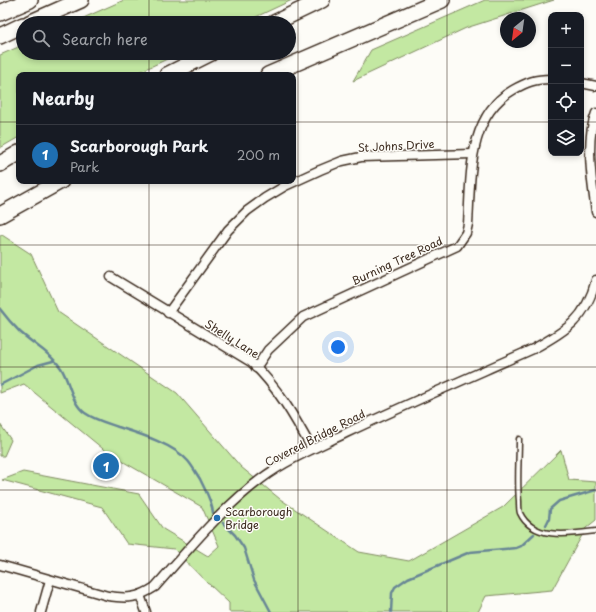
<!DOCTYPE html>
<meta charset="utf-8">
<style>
body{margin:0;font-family:"Playpen Sans",sans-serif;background:#20242c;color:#f1f3f6}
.controls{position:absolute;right:12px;top:12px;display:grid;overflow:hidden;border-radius:8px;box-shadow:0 2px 6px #0003}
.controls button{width:36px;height:36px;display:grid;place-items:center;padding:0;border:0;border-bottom:1px solid #363941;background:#171b24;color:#f1f3f6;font:20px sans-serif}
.compass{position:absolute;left:500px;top:12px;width:36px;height:36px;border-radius:50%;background:#171b24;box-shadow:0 2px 6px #0003;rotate:209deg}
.you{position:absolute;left:338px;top:347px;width:14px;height:14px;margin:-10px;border:3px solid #fff;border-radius:50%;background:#1a73e8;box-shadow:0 0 0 6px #1a73e833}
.badge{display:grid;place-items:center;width:26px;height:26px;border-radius:50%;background:#1f6fb2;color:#fff;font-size:13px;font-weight:700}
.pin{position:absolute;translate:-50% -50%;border:2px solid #fff;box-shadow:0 1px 4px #0006}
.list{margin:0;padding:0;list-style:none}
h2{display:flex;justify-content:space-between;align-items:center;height:52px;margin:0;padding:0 16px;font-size:17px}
h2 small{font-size:13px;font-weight:400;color:#9ea1a6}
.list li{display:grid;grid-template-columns:26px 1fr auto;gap:12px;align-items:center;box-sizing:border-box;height:60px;padding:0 16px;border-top:1px solid #363941}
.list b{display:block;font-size:15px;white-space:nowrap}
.list p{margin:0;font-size:13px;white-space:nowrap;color:#9ea1a6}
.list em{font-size:13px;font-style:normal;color:#9ea1a6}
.icon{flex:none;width:22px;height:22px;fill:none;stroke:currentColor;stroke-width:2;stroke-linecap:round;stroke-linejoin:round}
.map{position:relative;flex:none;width:596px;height:612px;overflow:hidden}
.search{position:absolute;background:#171b24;box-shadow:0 2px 6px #0003;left:16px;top:16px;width:280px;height:44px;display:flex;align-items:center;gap:10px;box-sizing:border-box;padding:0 14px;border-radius:22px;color:#9ea1a6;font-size:15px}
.panel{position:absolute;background:#171b24;box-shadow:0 2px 6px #0003;left:16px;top:72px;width:280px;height:112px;border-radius:8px}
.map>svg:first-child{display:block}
.green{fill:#c3e8a2;stroke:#7f8960}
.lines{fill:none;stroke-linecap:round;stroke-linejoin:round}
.stream{stroke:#678695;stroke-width:2.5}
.service-casing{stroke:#3b2a1e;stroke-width:7}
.minor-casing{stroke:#3b2a1e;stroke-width:11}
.motorway-casing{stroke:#3b2a1e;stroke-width:18}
.service{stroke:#fdfcf7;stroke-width:4}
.minor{stroke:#fdfcf7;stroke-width:8}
.motorway{stroke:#fdfcf7;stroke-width:15}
.grid{fill:none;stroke:#3b2a1e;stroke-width:1;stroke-opacity:0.55}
.poi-dot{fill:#1f6fb2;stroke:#fdfcf7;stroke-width:1.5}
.labels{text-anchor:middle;stroke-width:3;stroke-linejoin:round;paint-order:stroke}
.street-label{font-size:11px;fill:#3b2a1e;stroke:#fdfcf7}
.poi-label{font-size:11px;fill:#3b2a1e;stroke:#fdfcf7;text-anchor:start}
</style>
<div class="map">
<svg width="596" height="612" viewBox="0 0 596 612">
<rect width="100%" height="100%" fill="#fdfcf7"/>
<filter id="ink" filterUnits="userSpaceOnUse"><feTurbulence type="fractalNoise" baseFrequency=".025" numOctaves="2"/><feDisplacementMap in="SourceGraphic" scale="8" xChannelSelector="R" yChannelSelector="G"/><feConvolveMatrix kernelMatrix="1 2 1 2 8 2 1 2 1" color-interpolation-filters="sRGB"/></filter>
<g filter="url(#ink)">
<g class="green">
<polygon points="124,0 292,0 243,23 72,23"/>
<polygon points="485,0 554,0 466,28 353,81 371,50"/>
<polygon points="23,45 23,53 180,53 133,75 19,75 19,137 0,148 0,55"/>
<polygon points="2,235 31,254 58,312 177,393 241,467 280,499 359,552 409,561 503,507 561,450 569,480 596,482 596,520 586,528 552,590 486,596 478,612 229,612 229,603 209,584 208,584 174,549 127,544 102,507 2,480 23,472 139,494 163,529 208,556 219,546 202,507 108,453 24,384 0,393 0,236"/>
<polygon points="0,424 11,440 4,456 0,456"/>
</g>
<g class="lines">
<g class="stream">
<path d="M0 309C6 317 13 325 20 332 33 344 51 353 61 368 70 382 71 403 85 413 95 420 107 423 118 427 140 434 173 444 188 461 193 467 196 473 200 479 205 490 212 501 213 513"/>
<polyline points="0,385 38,365 53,361"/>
<polyline points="223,523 235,535 244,548 254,580 271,612"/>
<polyline points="546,525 549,519 550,509 559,501 596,490"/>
<polyline points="391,612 392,593 395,587 408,578 470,552 516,548 521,546 534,534"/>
</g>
<defs>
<path id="service" d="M519 439C519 459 517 480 519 501 519 505 519 510 520 513 533 541 572 534 596 531"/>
<g id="minor">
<polyline points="581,83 596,86"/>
<path d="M596 113C585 140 592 183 596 212"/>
<path d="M111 277 251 362C277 386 295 418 312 449"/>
<polyline points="168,313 228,230 247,211 265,198 285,186 320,170 342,161 361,157 473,154"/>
<path d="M256 368 268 350 303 317 457 246 466 233 468 224C471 178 467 116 513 90 527 82 535 79 551 79"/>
<path d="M0 565 108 596C128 599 138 598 155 587 188 550 221 509 261 479 286 460 317 447 346 433 407 404 470 377 533 349 566 331 586 319 596 280"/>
<polyline points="140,595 146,612"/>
<polyline points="41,612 50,580"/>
</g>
<g id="motorway">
<polyline points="0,13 30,0"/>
<polyline points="29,23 81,0"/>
<polyline points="274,23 322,0"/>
<polyline points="0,36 23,25"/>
<polyline points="167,75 211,53"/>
<polyline points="268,75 442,0"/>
<polyline points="0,164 19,153"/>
<polyline points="0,215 61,181"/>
</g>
</defs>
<use href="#service" class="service-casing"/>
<use href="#minor" class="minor-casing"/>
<use href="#motorway" class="motorway-casing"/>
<use href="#service" class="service"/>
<use href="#minor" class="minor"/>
<use href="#motorway" class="motorway"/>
</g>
</g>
<path class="grid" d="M149 0V23M298 0V612M447 0V612M149 53V75M0 122H19M293 122H551M581 122H596M149 181V612M0 245H596M0 367H596M0 490H596"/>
<circle class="poi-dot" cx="217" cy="518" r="4"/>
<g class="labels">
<g class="street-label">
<text transform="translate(396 146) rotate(-3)" y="4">St Johns Drive</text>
<text transform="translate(397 261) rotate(-25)" y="4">Burning Tree Road</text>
<text transform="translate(232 339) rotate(32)" y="4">Shelly Lane</text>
<text transform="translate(315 438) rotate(-27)" y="4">Covered Bridge Road</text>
</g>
<g class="poi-label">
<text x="225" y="516">Scarborough<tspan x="225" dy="13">Bridge</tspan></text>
</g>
</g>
</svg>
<div class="controls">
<button>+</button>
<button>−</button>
<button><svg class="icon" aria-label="locate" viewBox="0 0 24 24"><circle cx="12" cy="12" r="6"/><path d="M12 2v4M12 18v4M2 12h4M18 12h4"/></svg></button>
<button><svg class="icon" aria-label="layers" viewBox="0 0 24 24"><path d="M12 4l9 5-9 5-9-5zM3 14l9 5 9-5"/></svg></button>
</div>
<svg class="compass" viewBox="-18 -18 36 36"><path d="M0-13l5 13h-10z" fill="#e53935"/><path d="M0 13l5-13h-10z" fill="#9ea1a6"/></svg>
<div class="you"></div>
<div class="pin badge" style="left:106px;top:466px">1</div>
<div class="search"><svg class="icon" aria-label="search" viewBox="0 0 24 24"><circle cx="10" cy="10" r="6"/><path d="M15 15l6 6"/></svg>Search here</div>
<section class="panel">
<h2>Nearby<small></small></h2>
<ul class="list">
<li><span class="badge">1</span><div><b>Scarborough Park</b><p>Park</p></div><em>200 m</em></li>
</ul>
</section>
</div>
